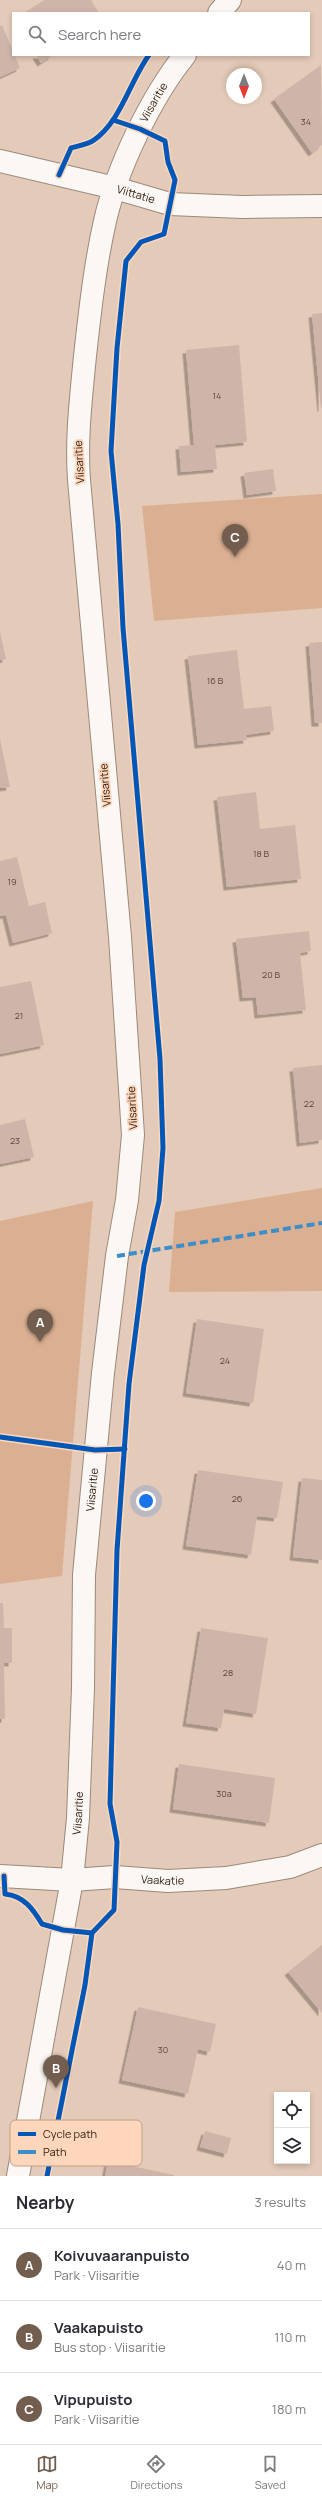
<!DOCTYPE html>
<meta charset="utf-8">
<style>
body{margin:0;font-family:Manrope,sans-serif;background:#f7f7f7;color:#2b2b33}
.controls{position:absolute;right:12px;bottom:12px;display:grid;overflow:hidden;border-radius:0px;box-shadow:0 2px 6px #0003}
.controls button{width:36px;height:36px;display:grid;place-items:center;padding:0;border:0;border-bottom:1px solid #e1e1e2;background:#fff;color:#2b2b33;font:20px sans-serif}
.compass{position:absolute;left:226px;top:68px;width:36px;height:36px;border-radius:50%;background:#fff;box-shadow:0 2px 6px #0003;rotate:180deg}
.you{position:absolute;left:146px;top:1501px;width:14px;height:14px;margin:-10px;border:3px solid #fff;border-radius:50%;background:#1a73e8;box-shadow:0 0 0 6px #1a73e833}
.badge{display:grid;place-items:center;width:26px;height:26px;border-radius:50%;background:#725d4e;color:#fff;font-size:13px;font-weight:700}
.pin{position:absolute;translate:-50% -33px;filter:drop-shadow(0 1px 2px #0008)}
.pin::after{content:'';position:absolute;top:21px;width:14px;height:12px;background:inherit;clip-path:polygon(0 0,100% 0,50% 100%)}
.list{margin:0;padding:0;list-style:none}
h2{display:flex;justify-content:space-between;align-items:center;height:52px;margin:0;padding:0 16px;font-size:17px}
h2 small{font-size:13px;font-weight:400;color:#7c7c81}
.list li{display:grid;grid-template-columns:26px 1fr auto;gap:12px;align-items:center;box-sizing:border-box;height:72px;padding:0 16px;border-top:1px solid #e1e1e2}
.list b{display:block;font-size:15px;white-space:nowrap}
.list p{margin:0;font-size:13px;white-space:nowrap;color:#7c7c81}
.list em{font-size:13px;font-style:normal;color:#7c7c81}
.icon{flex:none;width:22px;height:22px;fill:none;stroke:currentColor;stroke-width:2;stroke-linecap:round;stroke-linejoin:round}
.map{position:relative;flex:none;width:322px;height:2176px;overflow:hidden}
.search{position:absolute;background:#fff;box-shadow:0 2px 6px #0003;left:12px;right:12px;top:12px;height:44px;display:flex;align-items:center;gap:10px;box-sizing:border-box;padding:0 14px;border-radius:0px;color:#7c7c81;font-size:15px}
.sheet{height:268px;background:#fff}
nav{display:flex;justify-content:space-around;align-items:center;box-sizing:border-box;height:56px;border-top:1px solid #e1e1e2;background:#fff;font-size:11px;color:#7c7c81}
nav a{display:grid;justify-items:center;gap:2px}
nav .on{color:#725d4e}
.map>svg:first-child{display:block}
.green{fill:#dbb092}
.building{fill:#cfb5a9;filter:url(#shadow)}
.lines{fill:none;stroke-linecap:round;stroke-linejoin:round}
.street-casing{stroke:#9c897b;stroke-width:24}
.secondary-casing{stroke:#9c897b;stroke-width:24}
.street{stroke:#fbf7f4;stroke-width:22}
.secondary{stroke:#fbf7f4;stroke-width:22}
.quiet{stroke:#3d8ec8;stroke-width:4;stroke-dasharray:8 4;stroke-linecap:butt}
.cycleway-casing{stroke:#fdd6bb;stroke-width:8}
.cycleway{stroke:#0057b8;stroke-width:5}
.labels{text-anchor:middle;stroke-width:3.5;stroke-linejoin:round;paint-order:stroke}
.number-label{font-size:9px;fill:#5c483b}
.street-label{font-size:11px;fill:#342215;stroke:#fdd6bb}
.key{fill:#fdd6bb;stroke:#c1a089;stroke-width:1}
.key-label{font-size:11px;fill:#342215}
</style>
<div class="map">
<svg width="322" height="2176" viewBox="0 0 322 2176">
<defs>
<filter id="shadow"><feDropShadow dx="-3.5" dy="3.5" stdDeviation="0" flood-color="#0004"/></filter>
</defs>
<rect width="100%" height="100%" fill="#e4cab8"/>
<g class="green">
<polygon points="322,494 322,608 154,621 142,506"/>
<polygon points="322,1188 322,1291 169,1292 175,1212"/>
<polygon points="93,1201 62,1576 0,1584 0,1221"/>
</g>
<g class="building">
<polygon points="44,0 91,0 99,13 24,13"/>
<polygon points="2,25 20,68 0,77 0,26"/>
<polygon points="36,55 53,55 41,63"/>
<polygon points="321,65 322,145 312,153 274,99"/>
<polygon points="322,313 322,408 321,408 312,314"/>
<polygon points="239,345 247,442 215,445 217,469 181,472 179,446 194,445 186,350"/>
<polygon points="273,469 276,491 247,495 244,473"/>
<polygon points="0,632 6,659 0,660"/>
<polygon points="322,642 322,723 315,723 309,643"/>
<polygon points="237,650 244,709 271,706 274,731 246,735 247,740 198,745 188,656"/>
<polygon points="0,739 10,787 0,788"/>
<polygon points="256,792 260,829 295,825 301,879 227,887 217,797"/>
<polygon points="17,857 29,906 45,902 52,933 13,943 6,915 0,916 0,861"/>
<polygon points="309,931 311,951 300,953 306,1010 258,1015 256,997 243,998 236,939"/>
<polygon points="31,981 44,1045 0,1054 0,987"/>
<polygon points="322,1065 322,1140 300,1143 293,1068"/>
<polygon points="25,1119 34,1157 0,1164 0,1125"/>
<polygon points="197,1319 264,1329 253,1403 186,1393"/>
<polygon points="198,1470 283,1482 277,1518 257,1516 251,1555 186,1546"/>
<polygon points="302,1478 322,1480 322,1560 293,1557"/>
<polygon points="0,1603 3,1603 4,1628 12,1628 12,1663 4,1663 5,1719 0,1719"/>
<polygon points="201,1628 268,1638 256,1714 224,1709 221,1728 186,1723"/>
<polygon points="179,1764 275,1778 269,1823 173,1809"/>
<polygon points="322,1945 322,2013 288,1972"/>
<polygon points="138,2007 216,2024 210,2052 198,2049 188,2094 122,2080"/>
<polygon points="205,2131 231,2138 227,2154 200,2147"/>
<polygon points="108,2161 174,2175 174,2176 105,2176"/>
</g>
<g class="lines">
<defs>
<g id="street">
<path id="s1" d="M0 161 115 188 170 204 242 207 322 206"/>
<path id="s2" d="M0 1876 72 1880 115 1877 168 1881 226 1878 290 1867 322 1855"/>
</g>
<g id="secondary">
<polyline points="219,13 230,0"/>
<path id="s3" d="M18 2176 72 1880 78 1818 83 1688 84 1575 103 1373 117 1256 127 1200 133 1135 120 937 79 480C76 438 81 398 85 356 90 311 95 265 105 221 117 168 151 97 185 55"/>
</g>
</defs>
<use href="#street" class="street-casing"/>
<use href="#secondary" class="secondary-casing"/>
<use href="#street" class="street"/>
<use href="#secondary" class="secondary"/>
<polyline class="quiet" points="117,1256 322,1223"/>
<defs>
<g id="cycleway">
<path d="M59 175 71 148C78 146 89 144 94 140 121 121 130 81 149 55"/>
<polyline points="0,1437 95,1450 125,1449"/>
<path d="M4 1876 5 1894C24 1896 33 1909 42 1924L63 1930 92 1933"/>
<polyline points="47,2176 85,1985 92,1933 114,1910 117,1842 110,1804 117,1550 129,1384 144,1265 159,1201 163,1148 160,1059 123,628 118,524 111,451 117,348 126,261 141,242 164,234 175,180 168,162 165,141 140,129 113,120"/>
</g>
</defs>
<use href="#cycleway" class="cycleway-casing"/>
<use href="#cycleway" class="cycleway"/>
</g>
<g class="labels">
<g class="number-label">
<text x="306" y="125">34</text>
<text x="217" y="399">14</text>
<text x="215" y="684">16 B</text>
<text x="261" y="857">18 B</text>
<text x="12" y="885">19</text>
<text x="271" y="978">20 B</text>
<text x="19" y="1019">21</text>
<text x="309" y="1107">22</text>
<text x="15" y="1144">23</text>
<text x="225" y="1364">24</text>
<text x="237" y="1502">26</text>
<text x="228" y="1676">28</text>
<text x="224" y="1797">30a</text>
<text x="163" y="2053">30</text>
</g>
<g class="street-label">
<text dy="4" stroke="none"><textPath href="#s3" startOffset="2096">Viisaritie</textPath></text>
<text dy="4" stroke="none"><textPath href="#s1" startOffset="140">Viittatie</textPath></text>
<text transform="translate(79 462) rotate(-93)" y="4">Viisaritie</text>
<text transform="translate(105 785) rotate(-95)" y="4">Viisaritie</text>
<text transform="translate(132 1108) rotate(-93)" y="4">Viisaritie</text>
<text dy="4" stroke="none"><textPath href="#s3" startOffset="692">Viisaritie</textPath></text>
<text dy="4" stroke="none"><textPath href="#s3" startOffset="368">Viisaritie</textPath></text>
<text dy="4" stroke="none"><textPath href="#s2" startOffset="163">Vaakatie</textPath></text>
</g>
</g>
<rect x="10" y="2120" width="132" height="46" rx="6" class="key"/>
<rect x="18" y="2132" width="18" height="4" fill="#0057b8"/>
<rect x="18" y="2150" width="18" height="4" fill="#3d8ec8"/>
<g class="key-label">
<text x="43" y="2138">Cycle path</text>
<text x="43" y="2156">Path</text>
</g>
</svg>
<div class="controls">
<button><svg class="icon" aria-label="locate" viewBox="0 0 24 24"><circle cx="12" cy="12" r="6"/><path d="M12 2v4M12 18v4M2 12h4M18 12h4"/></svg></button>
<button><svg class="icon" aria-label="layers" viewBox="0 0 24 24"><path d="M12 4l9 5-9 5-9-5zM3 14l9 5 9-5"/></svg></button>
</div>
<svg class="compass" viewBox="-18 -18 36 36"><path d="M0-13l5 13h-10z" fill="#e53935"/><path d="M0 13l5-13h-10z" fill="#7c7c81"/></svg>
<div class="you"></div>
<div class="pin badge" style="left:40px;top:1342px">A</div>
<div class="pin badge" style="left:56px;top:2088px">B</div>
<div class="pin badge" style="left:235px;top:557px">C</div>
<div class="search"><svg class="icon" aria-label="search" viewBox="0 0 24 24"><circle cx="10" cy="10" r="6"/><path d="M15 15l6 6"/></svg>Search here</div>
</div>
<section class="sheet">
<h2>Nearby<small>3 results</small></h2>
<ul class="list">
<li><span class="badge">A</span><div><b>Koivuvaaranpuisto</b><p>Park · Viisaritie</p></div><em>40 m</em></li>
<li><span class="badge">B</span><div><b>Vaakapuisto</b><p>Bus stop · Viisaritie</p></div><em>110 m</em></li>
<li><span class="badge">C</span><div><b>Vipupuisto</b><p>Park · Viisaritie</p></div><em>180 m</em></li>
</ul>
</section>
<nav>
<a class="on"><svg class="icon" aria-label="map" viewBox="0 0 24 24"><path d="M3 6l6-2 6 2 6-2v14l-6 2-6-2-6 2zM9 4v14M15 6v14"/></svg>Map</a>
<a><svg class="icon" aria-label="directions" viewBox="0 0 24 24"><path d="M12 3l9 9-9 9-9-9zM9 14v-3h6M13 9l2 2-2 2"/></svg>Directions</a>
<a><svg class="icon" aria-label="saved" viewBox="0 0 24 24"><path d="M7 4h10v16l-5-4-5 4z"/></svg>Saved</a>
</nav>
